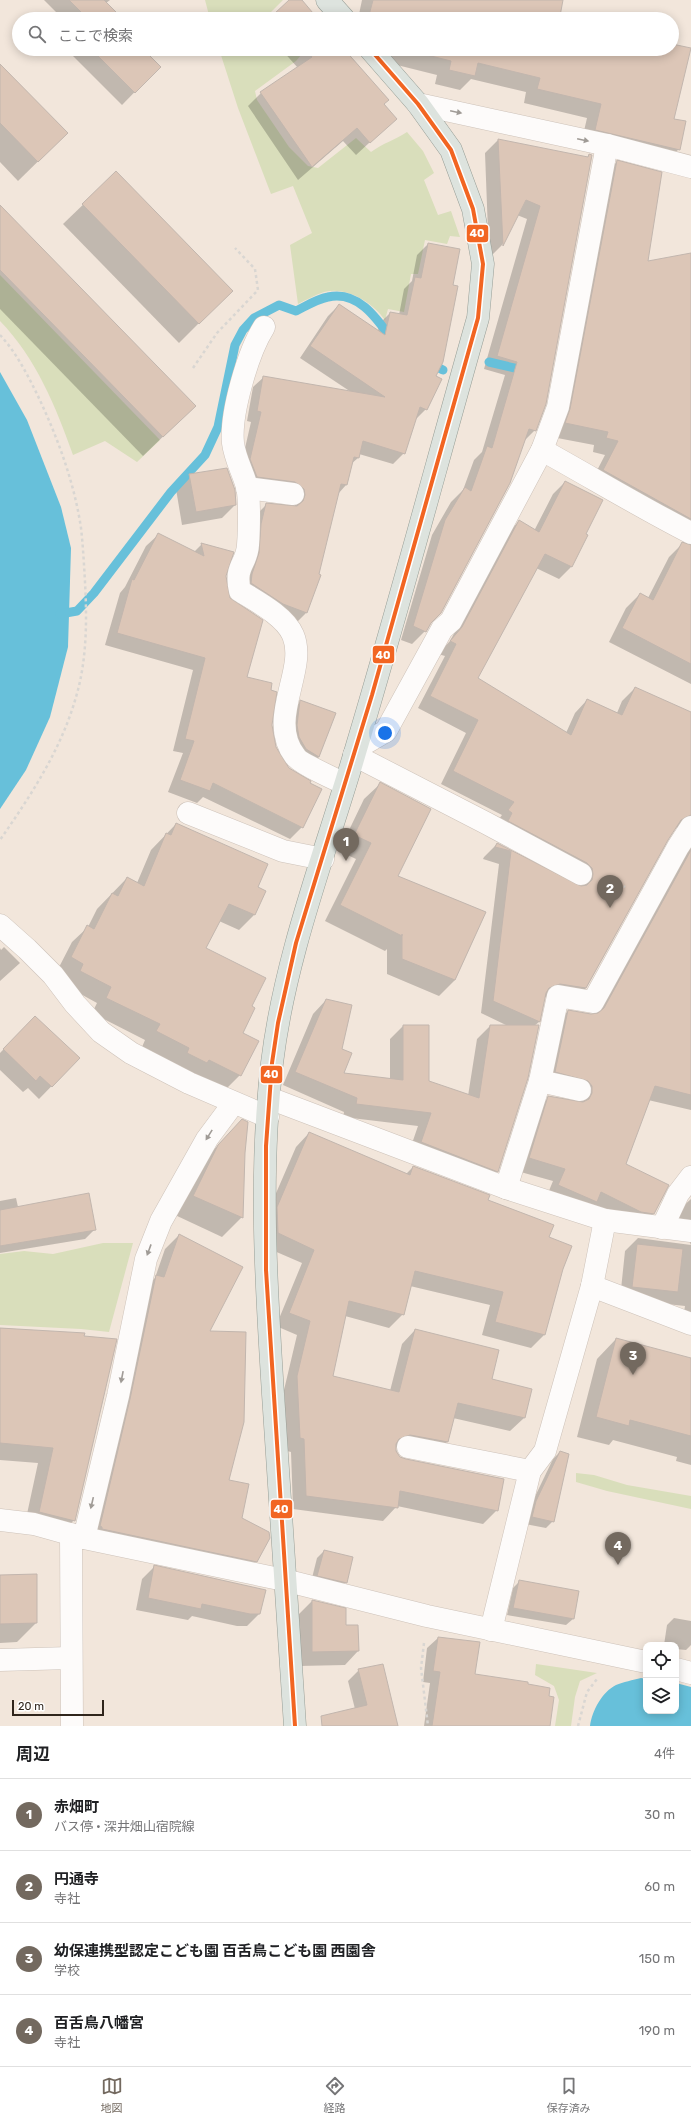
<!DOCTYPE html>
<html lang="ja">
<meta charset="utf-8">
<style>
body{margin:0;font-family:Rubik,"Noto Sans JP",sans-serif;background:#f2f2f2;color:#202124}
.controls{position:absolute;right:12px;bottom:12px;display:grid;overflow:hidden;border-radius:8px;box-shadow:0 2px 10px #0003}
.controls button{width:36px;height:36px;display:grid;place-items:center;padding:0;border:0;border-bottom:1px solid #e0e0e0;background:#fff;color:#202124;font:20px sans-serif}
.scale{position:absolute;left:12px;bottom:10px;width:92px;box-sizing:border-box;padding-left:4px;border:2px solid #2f251c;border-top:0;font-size:11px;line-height:14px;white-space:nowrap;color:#2f251c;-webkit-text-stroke:3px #fff;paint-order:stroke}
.you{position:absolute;left:385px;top:733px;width:14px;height:14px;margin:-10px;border:3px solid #fff;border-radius:50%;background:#1a73e8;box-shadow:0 0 0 6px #1a73e833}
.badge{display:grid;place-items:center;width:26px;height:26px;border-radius:50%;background:#73695f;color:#fff;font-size:13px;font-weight:700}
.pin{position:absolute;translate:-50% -33px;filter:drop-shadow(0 1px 2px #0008)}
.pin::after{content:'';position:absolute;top:21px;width:14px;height:12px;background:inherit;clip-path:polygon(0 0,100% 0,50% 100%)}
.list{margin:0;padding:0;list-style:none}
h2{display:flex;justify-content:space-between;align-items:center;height:52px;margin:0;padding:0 16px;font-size:17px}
h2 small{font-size:13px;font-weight:400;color:#757577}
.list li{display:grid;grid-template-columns:26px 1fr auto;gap:12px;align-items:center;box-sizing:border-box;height:72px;padding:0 16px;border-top:1px solid #e0e0e0}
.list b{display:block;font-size:15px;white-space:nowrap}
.list p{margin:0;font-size:13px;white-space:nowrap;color:#757577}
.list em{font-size:13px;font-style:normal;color:#757577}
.icon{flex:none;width:22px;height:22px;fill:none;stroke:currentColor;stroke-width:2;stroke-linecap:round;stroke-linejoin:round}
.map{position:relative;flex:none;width:691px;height:1726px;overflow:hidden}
.search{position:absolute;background:#fff;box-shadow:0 2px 10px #0003;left:12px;right:12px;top:12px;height:44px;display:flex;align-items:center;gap:10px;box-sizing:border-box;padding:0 14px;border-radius:22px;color:#757577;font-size:15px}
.sheet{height:340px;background:#fff}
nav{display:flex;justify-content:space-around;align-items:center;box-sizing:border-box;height:56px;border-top:1px solid #e0e0e0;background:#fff;font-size:11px;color:#757577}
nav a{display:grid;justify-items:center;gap:2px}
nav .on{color:#73695f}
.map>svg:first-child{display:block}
.green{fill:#d9debb}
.water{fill:#67c0da}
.shadow{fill:#0003}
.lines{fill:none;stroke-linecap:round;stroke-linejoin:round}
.stream{stroke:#67c0da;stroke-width:9}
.building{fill:#dcc6b7;stroke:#c2b6ae}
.minor-casing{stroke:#cdc2b9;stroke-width:23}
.major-casing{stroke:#979e96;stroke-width:23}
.path{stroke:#d9d6d2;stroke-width:2.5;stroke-dasharray:3 3;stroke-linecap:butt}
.minor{stroke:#fdfbfa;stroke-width:22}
.major{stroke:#dde3de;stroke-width:22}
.bus-1-casing{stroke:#fff;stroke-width:7}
.bus-1{stroke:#f26522;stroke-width:4}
.oneway{fill:#a09b96}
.line-badge{stroke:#fff;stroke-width:1.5}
.badge-label{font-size:11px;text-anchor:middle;font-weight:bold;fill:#fff}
</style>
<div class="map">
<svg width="691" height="1726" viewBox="0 0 691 1726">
<rect width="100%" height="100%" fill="#f2e6db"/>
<g class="green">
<polygon points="205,0 283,0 271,12 272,19 210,19"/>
<path d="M219 49H297L302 54 296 61 255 91 257 100 289 147 308 166 318 168 356 138 371 152C383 143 395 140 407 132L423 151 434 173 424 180 438 215 451 211 460 237 450 236 447 244 425 240 418 274H411L404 312 388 309 385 320C372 302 347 286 324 292 315 295 306 300 298 304L290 245 312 233 293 186 271 194 238 108Z"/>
<path d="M0 275 160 440 137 462 105 441 73 455C56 407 36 358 0 321Z"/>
<polygon points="103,1243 133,1243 109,1332 81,1329 0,1325 0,1254 24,1251 53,1254"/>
<polygon points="576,1473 594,1475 627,1485 691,1496 691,1509 607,1491 576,1482"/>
<polygon points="536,1664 597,1673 580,1681 575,1697 571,1726 555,1726 559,1700 554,1686 535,1675"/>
</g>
<g class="water">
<polygon points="0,372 27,420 61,507 71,548 68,647 50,717 26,770 0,809"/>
<path d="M641 1678 646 1679V1711H676V1683L691 1687V1726H590C592 1711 602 1692 616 1685 623 1682 633 1680 641 1678Z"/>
</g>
<g class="shadow">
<polygon points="44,0 110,0 106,3 122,19 63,19"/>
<polygon points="291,0 300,0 317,19 270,19"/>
<polygon points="362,0 562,0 559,16 569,19 358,19"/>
<polygon points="672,45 673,119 679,149 664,163 581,144 587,118 524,103 526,92 471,79 460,90 435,84 437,75 381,61 384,49 672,49"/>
<polygon points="77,49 141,49 159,67 122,105 72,55"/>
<polygon points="281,49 343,49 395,119 356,155 343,141 298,180 248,106 261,93 298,68"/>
<polygon points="0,65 67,133 18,181 0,162"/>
<polygon points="498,140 587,158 589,155 535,430 523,442 425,631 412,644 401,640 432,535 451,502 463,490 474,460 482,452 505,375 484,369 527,219 517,215 502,245 489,258 485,153"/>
<polygon points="617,162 647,262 691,254 691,684 609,642 626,608 640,594 648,598 669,557 682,544 690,546 688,540 590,484 605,455 593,452 594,445 552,437 603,175"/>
<polygon points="116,173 212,310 179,343 63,224"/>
<polygon points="0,206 175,425 143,456 0,309"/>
<polygon points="428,244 435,377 426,409 415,420 404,453 393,464 359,454 358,458 351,464 346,485 338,494 306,613 296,623 241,594 256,515 267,504 295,506 294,500 240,470 251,422 247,421 253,387 264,377 351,392 300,358 328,316 339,305 378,331 379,324 390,313 399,315 404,289 412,281 417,255"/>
<polygon points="189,475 235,505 222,518 182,525 176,489"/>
<polygon points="565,482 584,534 587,535 571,567 559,579 536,568 477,678 566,733 575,713 587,700 617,713 622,701 635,688 691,713 691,817 681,827 674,828 586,988 573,1000 544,997 539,1022 534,1026 497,1171 484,1184 408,1155 418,1126 343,1117 344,1112 283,1085 313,1014 326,1000 341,1050 343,1074 390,1079 390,1039 403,1026 428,1082 468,1096 477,1039 490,1026 508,1026 481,1013 499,864 483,859 484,857 497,844 575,886 582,887 579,880 496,823 502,815 441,784 466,733 418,708 445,656 438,654 450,641 507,534 519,521 534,531 553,494"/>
<polygon points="159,534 194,552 202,544 225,576 245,678 270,690 271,725 275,748 288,768 302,827 290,839 203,797 197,803 168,792 183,753 173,751 193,670 105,645 120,593 125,587 146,546"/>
<polygon points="301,701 334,714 319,757 305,770 287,715"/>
<polygon points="380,784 397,876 485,912 455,980 439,996 387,974 387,949 385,951 325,921 356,859 339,851 364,799"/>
<polygon points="176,824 256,888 265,892 254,915 239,930 219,921 205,948 251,1006 242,1034 240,1075 225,1090 142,1047 145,1040 92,1013 97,1003 66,986 56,973 72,942 88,927 97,909 127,878 137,883 151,850"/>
<polygon points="691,846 691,1110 648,1100 625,1164 654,1213 641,1226 546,1198 553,1181 517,1171 536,1110 549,1097 580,1102 579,1099 543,1084 555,1024 568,1011 595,1015"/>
<polygon points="4,947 20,963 0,981 0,948 1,950"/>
<polygon points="23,1029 79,1058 39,1099 28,1088 23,1092 0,1070 0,1053"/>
<polygon points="309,1133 406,1174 413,1167 487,1201 548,1238 562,1269 544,1335 531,1348 482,1335 490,1305 410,1286 403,1314 389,1328 345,1316 332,1377 390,1391 402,1344 415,1330 491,1380 524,1418 510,1431 453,1418 447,1442 434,1455 395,1447 399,1457 497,1510 483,1524 397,1506 383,1521 293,1509 291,1452 287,1451 284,1390 297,1335 276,1326 302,1263 265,1247 264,1221 296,1147"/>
<polygon points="223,1140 244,1153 242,1217 222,1237 175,1215 199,1165"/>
<polygon points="16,1198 18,1207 95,1229 85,1239 0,1253 0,1201"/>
<polygon points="691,1199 691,1314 684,1312 685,1306 620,1299 625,1251 638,1238 691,1245 686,1234 669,1230 679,1210"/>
<polygon points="179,1235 208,1332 228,1481 257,1561 242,1576 88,1543 142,1291 155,1278 165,1249"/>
<polygon points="0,1328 84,1334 74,1520 59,1536 24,1528 38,1463 0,1460"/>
<polygon points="616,1339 691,1359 691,1465 676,1461 677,1457 613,1440 609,1445 577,1437 597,1359"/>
<polygon points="560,1452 553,1521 546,1528 525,1524 529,1509 553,1459"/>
<polygon points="324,1551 346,1582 339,1589 311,1582 317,1558"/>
<polygon points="154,1567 259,1614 247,1626 237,1626 192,1616 188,1620 136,1610 142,1579"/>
<polygon points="0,1576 36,1623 17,1642 0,1643"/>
<polygon points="520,1581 573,1619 566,1625 507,1615 513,1588"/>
<polygon points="312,1601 345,1609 346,1626 358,1651 345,1665 299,1666 298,1615"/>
<polygon points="674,1618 691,1621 691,1645 686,1650 676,1649 676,1645 664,1645 667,1625"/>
<polygon points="438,1638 474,1675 527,1685 548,1697 549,1726 424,1726 430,1683 423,1682 427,1648"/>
<polygon points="359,1670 397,1726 344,1726 355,1709 348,1681"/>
</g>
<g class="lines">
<g class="stream">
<polyline points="489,362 527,371"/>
<polyline points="429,363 443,370"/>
<path d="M60 614 77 611 94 593 171 492 205 455 218 427 235 345 243 330 254 318 279 305 296 311C306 306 317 299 328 297 359 290 378 320 393 341"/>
</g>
</g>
<g class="building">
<polygon points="69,0 104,0 123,19 88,19"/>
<polygon points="289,0 302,0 318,19 279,19 274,14"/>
<polygon points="373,0 563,0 560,16 573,19 368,19"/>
<polygon points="672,44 691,48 674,119 686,121 680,150 595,130 601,104 537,89 540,78 478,63 475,76 449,70 451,61 403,49 672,49"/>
<polygon points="91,49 143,49 161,67 135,93"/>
<polygon points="305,49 344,49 389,100 384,104 397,119 370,143 357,128 312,167 260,92 312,57"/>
<polygon points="0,64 68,133 38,162 0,123"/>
<polygon points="498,139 588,157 589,154 592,155 546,404 536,431 529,429 510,483 441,613 431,623 426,632 413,626 445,520 465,487 471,491 487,446 492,448 517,362 497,356 540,206 526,200 503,246"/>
<polygon points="617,160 662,172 648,261 691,253 691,519 603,470 618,441 606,438 608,432 565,423 570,409"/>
<polygon points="116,171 233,291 199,324 82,204"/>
<polygon points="0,205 196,406 163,437 0,270"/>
<polygon points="428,243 460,249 453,285 458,286 443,362 436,376 442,379 427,410 420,407 405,454 363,441 359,458 354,457 347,485 341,484 319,574 321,575 307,613 283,604 251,583 252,574 259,553 261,524 266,503 297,506 303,501 305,495 304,489 295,482 257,477 250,459 261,412 257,411 263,376 385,397 310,346 339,304 385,335 390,312 407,315 415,277 421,278"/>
<polygon points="227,468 235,490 236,505 196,512 189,474"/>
<polygon points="565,481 603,500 586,534 588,535 572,567 545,554 478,678 571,735 587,699 622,715 635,687 691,712 691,815 681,820 668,840 586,988 560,984 549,988 546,993 540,1022 493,1001 511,851 495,847 497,843 581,886 587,885 592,880 593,874 592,868 587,863 508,821 512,813 508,810 514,802 453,771 478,720 430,696 456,644 450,641 462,627 519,520 539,532"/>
<polygon points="158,533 204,556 201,543 234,552 226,576 230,598 263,620 247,677 272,683 271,690 277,692 272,725 276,747 289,768 311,781 310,783 322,789 303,828 213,783 210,791 180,780 194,741 185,739 205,658 117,633 132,579 134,580"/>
<polygon points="682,542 691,545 691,664 622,628 640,593 653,600"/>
<polygon points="300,700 336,713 319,757 306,749 299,737 297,725"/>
<polygon points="380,782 431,809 398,876 486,912 455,980 402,959 402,934 402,936 340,905 371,843 354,835"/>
<polygon points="176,823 268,864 258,887 266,891 255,915 229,904 206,948 266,978 252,1006 255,1008 243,1033 259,1041 241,1076 209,1060 207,1063 187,1053 189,1048 156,1031 160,1024 106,998 111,987 80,971 83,964 71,957 87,925 94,929 112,893 118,896 127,877 144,886 166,833 171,835"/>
<polygon points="691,850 691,1095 655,1086 626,1164 669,1185 654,1214 641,1212 601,1192 597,1202 558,1185 565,1169 529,1158 548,1096 583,1102 589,1099 592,1093 592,1086 588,1081 555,1072 568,1010 591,1014 598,1013 604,1008"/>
<polygon points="326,999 352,1005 342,1049 352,1053 344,1073 403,1080 403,1025 429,1025 429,1081 479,1098 490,1025 539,1025 528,1078 498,1172 421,1142 431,1113 356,1104 357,1098 295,1072"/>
<polygon points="35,1016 80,1058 52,1087 40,1076 36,1081 3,1049"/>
<polygon points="242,1119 248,1122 245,1153 243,1218 193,1196 218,1145"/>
<polygon points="309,1132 410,1175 413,1166 490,1195 488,1200 554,1225 549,1237 572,1246 563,1269 545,1335 495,1322 503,1292 415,1271 404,1315 349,1301 333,1376 399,1392 415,1329 499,1350 492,1379 532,1389 525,1418 458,1403 448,1442 410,1435 399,1439 396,1444 396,1451 400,1457 406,1459 504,1479 498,1511 400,1491 398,1508 306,1496 304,1439 300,1438 297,1376 310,1321 289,1313 314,1250 278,1233 277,1207"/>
<polygon points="89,1193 96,1230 0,1246 0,1210"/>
<polygon points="179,1234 243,1267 210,1331 246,1332 244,1422 229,1480 249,1484 242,1518 269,1532 270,1538 257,1562 102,1529 102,1527 100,1526 130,1399 156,1275 164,1277"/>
<polygon points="637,1244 683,1249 678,1292 632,1287"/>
<polygon points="0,1328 85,1333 84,1336 117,1339 75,1521 39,1512 53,1448 0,1443"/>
<polygon points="616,1338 691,1358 691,1436 630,1420 629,1426 596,1417"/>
<polygon points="560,1451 569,1454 554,1522 532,1517 536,1501"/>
<polygon points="324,1550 353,1557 347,1583 317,1576"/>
<polygon points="154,1565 266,1590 260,1614 250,1614 202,1604 201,1609 148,1598"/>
<polygon points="37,1574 37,1623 0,1624 0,1575"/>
<polygon points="519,1580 579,1591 574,1619 513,1608"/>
<polygon points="312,1600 346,1608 346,1625 358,1625 359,1651 312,1652"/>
<polygon points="438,1637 480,1642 475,1674 528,1682 528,1684 550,1688 549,1696 554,1697 550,1726 432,1726 440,1672 433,1671"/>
<polygon points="383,1664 398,1726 322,1726 321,1716 367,1705 358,1669"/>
</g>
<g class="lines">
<defs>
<g id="minor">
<polyline points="418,104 607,145 691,167"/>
<path d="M264 327C248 352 230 414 233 443 235 459 243 472 247 487 250 498 249 532 248 545 247 564 234 566 240 591 256 601 285 616 293 635 308 670 266 718 295 756 299 763 335 779 345 784"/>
<path d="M542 450C591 477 640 507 691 533"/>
<polyline points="247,488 293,494"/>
<polyline points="357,748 386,731 442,629 451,621 542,450 558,407 607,145"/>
<polyline points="354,755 486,823 581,874"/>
<polyline points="188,813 283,851 323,859"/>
<polyline points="0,925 27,949 53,975 75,1004 101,1032 131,1053 189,1083 268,1117"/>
<polyline points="540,1081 580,1090"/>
<polyline points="269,1098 506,1188 605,1220 691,1231"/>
<polyline points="506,1188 540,1081 558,996 593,1002 678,847 691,827"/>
<polyline points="662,1228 678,1194 691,1177"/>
<polyline points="592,1286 691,1324"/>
<polyline points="408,1447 530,1471"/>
<polyline points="0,1520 34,1524 84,1538 284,1580 427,1616 646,1662"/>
<polyline points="71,1534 72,1726"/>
<polyline points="84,1538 118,1396 146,1259 161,1221 207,1139 233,1104"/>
<polyline points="491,1630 530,1471 545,1451 592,1286 605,1220"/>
<polyline points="0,1660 70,1658"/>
<polyline points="676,1669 691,1673"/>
</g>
<g id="major">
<polyline points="327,0 344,19"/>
<path d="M295 1726C287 1616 280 1505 273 1394 266 1284 259 1173 272 1063 285 955 326 852 356 749 399 606 437 462 478 318L483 264 473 209 451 150 418 104 370 49"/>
</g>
</defs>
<use href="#minor" class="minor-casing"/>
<use href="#major" class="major-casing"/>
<g class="path">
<path d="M0 335C16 352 27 374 37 394 57 436 74 481 81 528 83 546 84 564 85 582 87 620 87 660 76 697 61 750 31 795 0 840"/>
<polyline points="193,368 217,333 258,290 255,269 235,248"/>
<polyline points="608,878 625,887"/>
<polyline points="424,1643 421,1668 428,1726"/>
<polyline points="578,1726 587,1692 597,1679"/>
</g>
<use href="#minor" class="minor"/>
<use href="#major" class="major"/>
<defs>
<polyline id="bus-1" points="295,1726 266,1270 266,1146 272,1063 278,1023 296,943 372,695 478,318 483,264 473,209 451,150 418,104 370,49"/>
</defs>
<use href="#bus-1" class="bus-1-casing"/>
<use href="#bus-1" class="bus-1"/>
</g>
<defs><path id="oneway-solid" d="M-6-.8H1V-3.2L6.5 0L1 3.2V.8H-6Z"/></defs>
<g class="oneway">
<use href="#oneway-solid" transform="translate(456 112) rotate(12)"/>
<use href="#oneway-solid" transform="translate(583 140) rotate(12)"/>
<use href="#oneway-solid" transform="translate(209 1135) rotate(122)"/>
<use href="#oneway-solid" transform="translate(149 1250) rotate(110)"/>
<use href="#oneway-solid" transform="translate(122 1377) rotate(101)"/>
<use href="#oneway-solid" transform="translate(92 1503) rotate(103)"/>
</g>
<g class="line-badge">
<rect x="466" y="224" width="23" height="19" rx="4" fill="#f26522"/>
<rect x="372" y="645" width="23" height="19" rx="4" fill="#f26522"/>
<rect x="260" y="1065" width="23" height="19" rx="4" fill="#f26522"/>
<rect x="270" y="1499" width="23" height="20" rx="4" fill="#f26522"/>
</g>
<g class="badge-label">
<text x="477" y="237">40</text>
<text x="383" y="659">40</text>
<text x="271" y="1078">40</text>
<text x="281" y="1513">40</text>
</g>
</svg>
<div class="controls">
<button><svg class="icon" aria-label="locate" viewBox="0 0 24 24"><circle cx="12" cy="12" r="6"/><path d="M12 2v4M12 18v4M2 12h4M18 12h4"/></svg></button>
<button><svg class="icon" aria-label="layers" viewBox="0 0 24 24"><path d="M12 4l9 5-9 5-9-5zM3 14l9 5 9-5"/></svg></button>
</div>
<div class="scale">20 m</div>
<div class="you"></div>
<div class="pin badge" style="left:346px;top:861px">1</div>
<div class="pin badge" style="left:610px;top:908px">2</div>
<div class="pin badge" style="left:633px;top:1375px">3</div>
<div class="pin badge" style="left:618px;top:1565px">4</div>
<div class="search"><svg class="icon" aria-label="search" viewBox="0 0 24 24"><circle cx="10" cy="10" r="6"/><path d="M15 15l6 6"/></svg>ここで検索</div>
</div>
<section class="sheet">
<h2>周辺<small>4件</small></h2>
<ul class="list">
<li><span class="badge">1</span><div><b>赤畑町</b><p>バス停 · 深井畑山宿院線</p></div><em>30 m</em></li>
<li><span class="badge">2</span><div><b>円通寺</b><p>寺社</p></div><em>60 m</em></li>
<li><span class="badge">3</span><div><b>幼保連携型認定こども園 百舌鳥こども園 西園舎</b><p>学校</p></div><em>150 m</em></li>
<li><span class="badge">4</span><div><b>百舌鳥八幡宮</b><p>寺社</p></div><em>190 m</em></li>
</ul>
</section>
<nav>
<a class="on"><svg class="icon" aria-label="map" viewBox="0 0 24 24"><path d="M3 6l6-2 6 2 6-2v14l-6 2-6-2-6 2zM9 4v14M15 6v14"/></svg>地図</a>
<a><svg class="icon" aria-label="directions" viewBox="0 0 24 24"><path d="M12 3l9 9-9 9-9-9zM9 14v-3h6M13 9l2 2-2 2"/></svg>経路</a>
<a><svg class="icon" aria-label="saved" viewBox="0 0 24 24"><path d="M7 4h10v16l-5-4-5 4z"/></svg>保存済み</a>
</nav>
